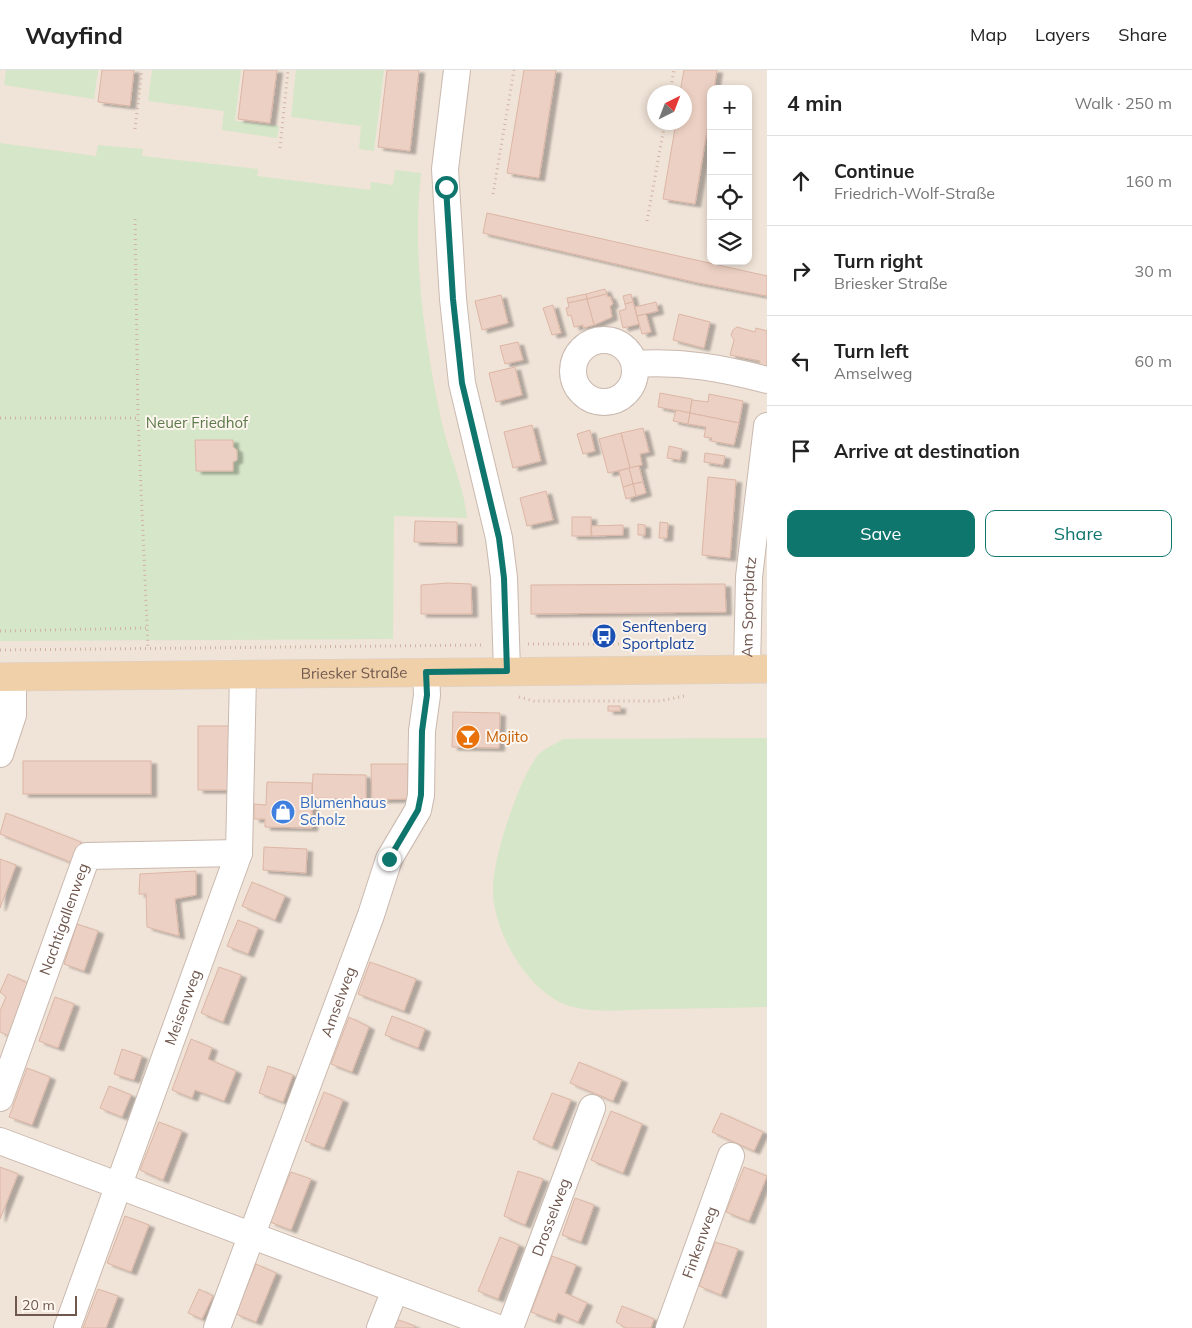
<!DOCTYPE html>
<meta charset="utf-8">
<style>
body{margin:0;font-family:Mulish,sans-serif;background:#f2f2f2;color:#222}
.controls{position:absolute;right:15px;top:15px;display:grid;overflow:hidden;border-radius:10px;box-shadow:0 2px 8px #0003}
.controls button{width:45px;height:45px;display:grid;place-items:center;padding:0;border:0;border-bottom:1px solid #e0e0e0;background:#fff;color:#222;font:25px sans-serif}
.compass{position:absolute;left:647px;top:15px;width:45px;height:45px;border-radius:50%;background:#fff;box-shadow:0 2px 8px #0003;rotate:42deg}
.scale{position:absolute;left:15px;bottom:12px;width:62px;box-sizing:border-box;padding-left:5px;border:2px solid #70584f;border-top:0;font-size:14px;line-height:18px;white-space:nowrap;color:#70584f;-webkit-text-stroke:4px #fdf6ee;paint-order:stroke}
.stop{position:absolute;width:15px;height:15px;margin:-11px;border:4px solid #0f766e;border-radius:50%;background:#fff}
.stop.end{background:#0f766e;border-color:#fff;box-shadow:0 1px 5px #0008}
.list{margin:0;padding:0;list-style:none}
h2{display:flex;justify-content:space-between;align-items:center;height:65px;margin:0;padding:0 20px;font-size:21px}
h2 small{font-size:16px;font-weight:400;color:#767676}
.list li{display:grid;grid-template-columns:32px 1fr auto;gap:15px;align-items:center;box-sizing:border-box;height:90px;padding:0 20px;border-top:1px solid #e0e0e0}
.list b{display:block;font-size:19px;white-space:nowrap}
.list p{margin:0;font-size:16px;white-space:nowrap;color:#767676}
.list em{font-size:16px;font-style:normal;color:#767676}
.actions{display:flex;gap:10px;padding:15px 20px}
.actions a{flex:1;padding:11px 0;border:1px solid #0f766e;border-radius:10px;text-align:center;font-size:18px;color:#0f766e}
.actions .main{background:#0f766e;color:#fff}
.icon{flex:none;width:28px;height:28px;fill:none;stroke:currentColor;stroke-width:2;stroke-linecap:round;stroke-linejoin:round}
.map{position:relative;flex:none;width:767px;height:1258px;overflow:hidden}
header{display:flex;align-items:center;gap:30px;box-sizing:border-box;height:70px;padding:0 25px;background:#fff;border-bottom:1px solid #e0e0e0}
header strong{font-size:24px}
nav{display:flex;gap:28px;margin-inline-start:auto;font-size:18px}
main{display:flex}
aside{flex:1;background:#fff}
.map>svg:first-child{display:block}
.residential{fill:#f0e3d7;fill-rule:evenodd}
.green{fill:#d6e6c8}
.building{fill:#ecd0c3;stroke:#dcb6a5;filter:url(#shadow)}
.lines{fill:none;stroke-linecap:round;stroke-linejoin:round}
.minor-casing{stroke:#cab9af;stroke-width:28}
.major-casing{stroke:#d7d0ce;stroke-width:29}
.path{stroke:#d1b3a6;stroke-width:3;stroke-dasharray:1 4;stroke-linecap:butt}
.minor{stroke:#fff;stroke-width:26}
.major{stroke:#f0d0a8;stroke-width:28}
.route{stroke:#0f766e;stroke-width:6}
.labels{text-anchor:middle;stroke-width:4;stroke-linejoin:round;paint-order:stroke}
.park-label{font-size:15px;fill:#5d7a4c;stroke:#fdf6ee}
.street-label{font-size:15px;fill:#70584f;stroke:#fdf6ee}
.transit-label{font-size:15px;fill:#164399;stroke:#fdf6ee;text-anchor:start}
.food-label{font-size:15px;fill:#c56008;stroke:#fdf6ee;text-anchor:start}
.shop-label{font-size:15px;fill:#366cbe;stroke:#fdf6ee;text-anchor:start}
</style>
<header>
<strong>Wayfind</strong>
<nav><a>Map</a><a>Layers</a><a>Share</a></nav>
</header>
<main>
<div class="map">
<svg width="767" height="1258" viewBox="0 0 767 1258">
<defs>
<filter id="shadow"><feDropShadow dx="5.5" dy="3" stdDeviation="1" flood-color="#0004"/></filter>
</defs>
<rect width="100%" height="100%" fill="#faf1e8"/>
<path class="residential" d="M0 0H767V1258H0ZM711 19H748V191H711ZM654 22H684V52H654Z"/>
<g class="green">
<polygon points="6,0 98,0 94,29 4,15"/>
<polygon points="152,0 241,0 235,51 279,56 277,68 222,60 224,41 148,31"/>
<polygon points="296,0 384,0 374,81 359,79 361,56 291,47"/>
<path d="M0 73 96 86 98 75 143 79 142 86 258 99 257 106 370 120 371 112 393 115 395 100 421 103C412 185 424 269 441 349 448 382 464 416 467 448L394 446 393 569 0 571Z"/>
<path d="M767 668V937C728 938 689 939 650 939 622 940 590 944 564 934 525 918 491 857 493 816 494 785 519 709 538 685 544 678 556 674 563 669Z"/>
</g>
<g class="building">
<polygon points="102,0 134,0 130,36 98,32"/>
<polygon points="244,0 277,0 270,53 238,49"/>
<polygon points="387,0 419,0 410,81 378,77"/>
<polygon points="524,0 556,0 539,108 507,103"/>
<polygon points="684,0 717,0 714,19 711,19 711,36 695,134 663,129 676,52 684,52 684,22 680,22"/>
<polygon points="487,143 767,206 767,226 694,212 483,163"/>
<polygon points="605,219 607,224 587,229 586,224"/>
<polygon points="586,224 587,229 568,233 567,228"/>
<polygon points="607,224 608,227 610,226 613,234 610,236 612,247 594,255 587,229"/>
<polygon points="631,224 633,232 625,234 623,226"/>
<polygon points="501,225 508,253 482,260 475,231"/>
<polygon points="587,229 594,255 583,258 583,255 574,257 571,245 568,246 566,238 569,237 568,233"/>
<polygon points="633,232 639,254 623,258 619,241 626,239 625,234"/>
<polygon points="656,232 658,241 637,246 635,237"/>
<polygon points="553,235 561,263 552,265 543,238"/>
<polygon points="646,244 651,262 642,264 637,246"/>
<polygon points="679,244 710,252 704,278 673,270"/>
<polygon points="737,257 755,262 756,258 767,261 767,298 759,296 760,291 730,285 734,270 731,265 733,260"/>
<polygon points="518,272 523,290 505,294 500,276"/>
<polygon points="515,297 522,325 496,332 489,303"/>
<polygon points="660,323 692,329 690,343 658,337"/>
<polygon points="709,324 743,331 739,353 690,343 692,330 708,332"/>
<polygon points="676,340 690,343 688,354 673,351"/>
<polygon points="690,343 739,353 734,375 711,371 712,368 704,367 706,357 688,354"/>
<polygon points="532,355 541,391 513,398 504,362"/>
<polygon points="643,358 649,382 640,384 642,395 630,398 621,363"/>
<polygon points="590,360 595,381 583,384 577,364"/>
<polygon points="621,363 630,398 608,403 599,369"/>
<polygon points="195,370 233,370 233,377 237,380 237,390 233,392 233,401 196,401"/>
<polygon points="669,376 682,379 680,390 667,388"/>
<polygon points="705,383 725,386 723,395 704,392"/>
<polygon points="639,396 643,412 633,414 629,398"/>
<polygon points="629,398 633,414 623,417 619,401"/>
<polygon points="708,407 736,410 730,488 702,485"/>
<polygon points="643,412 646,423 636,426 633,414"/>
<polygon points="633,414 636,426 626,429 623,417"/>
<polygon points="546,421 553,450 527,456 520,428"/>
<rect x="572" y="447" width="19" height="19"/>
<polygon points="415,451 457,452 457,473 414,472"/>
<polygon points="660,452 668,453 667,468 659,468"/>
<polygon points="638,454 645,455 645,465 638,465"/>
<polygon points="623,455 623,465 592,466 591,456"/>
<polygon points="448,513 471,514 472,544 421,544 421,515"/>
<polygon points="725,514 726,542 531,544 531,515"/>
<rect x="591" y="561" width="12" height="5"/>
<rect x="608" y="636" width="12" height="5"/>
<polygon points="453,642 500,643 499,678 452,677"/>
<rect x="198" y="656" width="34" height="64"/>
<rect x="23" y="691" width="128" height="33"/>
<polygon points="371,694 408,694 408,729 372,730"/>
<polygon points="313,704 366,705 366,729 312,728"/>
<polygon points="267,712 312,713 312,758 265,757 265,749 254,749 254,734 266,735"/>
<polygon points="6,743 81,772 73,793 0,764"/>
<polygon points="264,777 307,779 306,803 263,800"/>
<polygon points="0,789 16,795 0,838"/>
<polygon points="196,801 196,825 175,829 179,866 147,857 146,824 139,824 140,804"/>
<polygon points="252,812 285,826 275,850 242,836"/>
<polygon points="238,850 258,858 248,884 227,876"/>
<polygon points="77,854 98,861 84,901 64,894"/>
<polygon points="370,892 416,909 404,941 358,924"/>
<polygon points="219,897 241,905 223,952 201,943"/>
<polygon points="8,904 30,914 9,966 0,962 0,941 6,927 0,922"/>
<polygon points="55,927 74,934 58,978 39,971"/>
<polygon points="392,946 425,959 418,978 385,965"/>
<polygon points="349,947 369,957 352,1002 331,994"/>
<polygon points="191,969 212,978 208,989 236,1001 224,1031 195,1020 192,1028 172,1020"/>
<polygon points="122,979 142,986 134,1010 114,1004"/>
<polygon points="579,992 622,1010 613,1031 570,1013"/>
<polygon points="268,996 293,1005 283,1032 259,1023"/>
<polygon points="27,998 50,1007 32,1055 9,1047"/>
<polygon points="109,1016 131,1025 122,1047 100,1038"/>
<polygon points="324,1022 343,1030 324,1078 305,1071"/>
<polygon points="552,1023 571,1030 552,1077 533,1069"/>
<polygon points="611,1041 642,1054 623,1103 591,1090"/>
<polygon points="721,1043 763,1062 754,1081 712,1062"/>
<polygon points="159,1052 182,1061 163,1110 140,1100"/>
<polygon points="0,1097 18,1104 0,1149"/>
<polygon points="744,1097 767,1106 749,1151 726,1142"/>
<polygon points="518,1101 543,1109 525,1155 504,1146"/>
<polygon points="291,1102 311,1109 291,1160 270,1152"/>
<polygon points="575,1128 594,1135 581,1172 562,1165"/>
<polygon points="125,1146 149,1155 131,1202 107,1193"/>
<polygon points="500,1167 519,1175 498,1229 478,1221"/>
<polygon points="715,1172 738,1179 721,1225 699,1216"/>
<polygon points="552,1186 576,1195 565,1223 587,1233 578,1252 558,1243 555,1251 531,1242"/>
<polygon points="256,1194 276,1203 256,1252 236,1244"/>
<polygon points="98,1219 118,1226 106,1258 83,1258"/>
<polygon points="199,1219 213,1226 202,1249 188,1243"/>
<polygon points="622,1236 654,1249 651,1258 626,1258 616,1252"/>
<polygon points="396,1249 415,1256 414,1258 392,1258"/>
</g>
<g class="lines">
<defs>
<g id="minor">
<polyline points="457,0 445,99 453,229 462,313 499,468 504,508 507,601"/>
<circle cx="604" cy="301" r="31"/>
<path d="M635 294C682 291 722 298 767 310"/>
<path id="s1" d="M747 599 749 507 767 356"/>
<polyline points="0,684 13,645 13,607"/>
<path id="s2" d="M0 1028 87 786 239 783"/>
<polyline points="0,1071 498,1258"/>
<path id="s3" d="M67 1258 239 783 243 605"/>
<path id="s4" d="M217 1258 371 845 389 789 418 740 421 725 422 661 427 625 426 602"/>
<polyline points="380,1258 395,1220"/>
<path id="s5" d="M510 1258 592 1038"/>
<path id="s6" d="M669 1258 731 1086"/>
</g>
<g id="major">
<path id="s7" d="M0 607 767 599"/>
</g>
</defs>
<use href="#minor" class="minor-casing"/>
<use href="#major" class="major-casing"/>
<g class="path">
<polyline points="670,22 674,0"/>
<polyline points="135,59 142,0"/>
<polyline points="280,78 288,0"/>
<polyline points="493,124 514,0"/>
<polyline points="135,149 138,348"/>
<polyline points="647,151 665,52"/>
<polyline points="0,348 138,348 148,578"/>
<polyline points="0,561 147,558"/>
<polyline points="528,574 641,574"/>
<polyline points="0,580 484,575"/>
<polyline points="519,627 534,631 660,631 684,626"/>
</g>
<use href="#minor" class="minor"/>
<use href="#major" class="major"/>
</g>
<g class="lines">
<polyline class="route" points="389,789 418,740 421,725 422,661 427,625 426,602 507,601 504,508 499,468 462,313 453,229 446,117"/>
</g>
<defs>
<symbol id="bus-disc" viewBox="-11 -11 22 22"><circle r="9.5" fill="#1a4fb4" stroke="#fdf6ee"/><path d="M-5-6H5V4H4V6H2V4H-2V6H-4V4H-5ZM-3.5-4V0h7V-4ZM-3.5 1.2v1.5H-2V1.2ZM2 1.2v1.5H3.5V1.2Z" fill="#fff"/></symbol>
<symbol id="bar-disc" viewBox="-11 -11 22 22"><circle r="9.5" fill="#e8710a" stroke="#fdf6ee"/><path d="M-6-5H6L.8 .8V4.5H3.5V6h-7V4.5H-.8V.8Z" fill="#fff"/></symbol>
<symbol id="shop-disc" viewBox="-11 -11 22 22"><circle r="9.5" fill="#3f7fe0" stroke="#fdf6ee"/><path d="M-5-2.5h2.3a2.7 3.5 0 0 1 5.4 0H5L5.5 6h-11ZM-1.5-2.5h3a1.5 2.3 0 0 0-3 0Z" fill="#fff"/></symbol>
</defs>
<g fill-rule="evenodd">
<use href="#bus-disc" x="590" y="552" width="28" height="28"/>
<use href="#bar-disc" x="454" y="653" width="28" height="28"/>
<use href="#shop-disc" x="269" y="728" width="28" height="28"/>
</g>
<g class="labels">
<g class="park-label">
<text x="197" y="358">Neuer Friedhof</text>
</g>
<g class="street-label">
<text dy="5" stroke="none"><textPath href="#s1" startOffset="62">Am Sportplatz</textPath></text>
<text dy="5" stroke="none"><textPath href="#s7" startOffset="354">Briesker Straße</textPath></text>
<text dy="5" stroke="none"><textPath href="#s2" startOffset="190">Nachtigallenweg</textPath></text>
<text dy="5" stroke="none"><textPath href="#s4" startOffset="348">Amselweg</textPath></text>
<text dy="5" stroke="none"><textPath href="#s3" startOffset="341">Meisenweg</textPath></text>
<text dy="5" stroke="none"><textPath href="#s5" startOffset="118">Drosselweg</textPath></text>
<text dy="5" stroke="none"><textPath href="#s6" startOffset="91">Finkenweg</textPath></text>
</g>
<g class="transit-label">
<text x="622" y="562">Senftenberg<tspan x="622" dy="17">Sportplatz</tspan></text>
</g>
<g class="food-label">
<text x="486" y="672">Mojito</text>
</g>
<g class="shop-label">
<text x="300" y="738">Blumenhaus<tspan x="300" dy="17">Scholz</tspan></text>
</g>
</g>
</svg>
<div class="controls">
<button>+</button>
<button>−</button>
<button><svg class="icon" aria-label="locate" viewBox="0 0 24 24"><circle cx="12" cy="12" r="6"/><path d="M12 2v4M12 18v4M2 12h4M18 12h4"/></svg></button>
<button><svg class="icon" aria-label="layers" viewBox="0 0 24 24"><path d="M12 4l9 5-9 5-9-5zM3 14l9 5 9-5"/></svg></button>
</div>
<svg class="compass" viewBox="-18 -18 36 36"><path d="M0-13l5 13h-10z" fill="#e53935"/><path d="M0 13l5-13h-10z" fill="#767676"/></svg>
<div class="scale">20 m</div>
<div class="stop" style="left:446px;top:117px"></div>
<div class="stop end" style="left:389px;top:789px"></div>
</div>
<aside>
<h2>4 min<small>Walk · 250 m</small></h2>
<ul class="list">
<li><svg class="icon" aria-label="ahead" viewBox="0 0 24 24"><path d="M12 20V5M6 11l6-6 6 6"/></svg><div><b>Continue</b><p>Friedrich-Wolf-Straße</p></div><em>160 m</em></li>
<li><svg class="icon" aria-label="right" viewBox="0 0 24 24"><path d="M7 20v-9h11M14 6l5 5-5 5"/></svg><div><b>Turn right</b><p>Briesker Straße</p></div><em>30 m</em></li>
<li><svg class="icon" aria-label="left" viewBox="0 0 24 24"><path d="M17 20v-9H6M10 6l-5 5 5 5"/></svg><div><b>Turn left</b><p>Amselweg</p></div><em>60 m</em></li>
<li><svg class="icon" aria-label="arrive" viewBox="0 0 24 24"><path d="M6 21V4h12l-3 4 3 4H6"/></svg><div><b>Arrive at destination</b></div></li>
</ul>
<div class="actions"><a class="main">Save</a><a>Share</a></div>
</aside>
</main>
